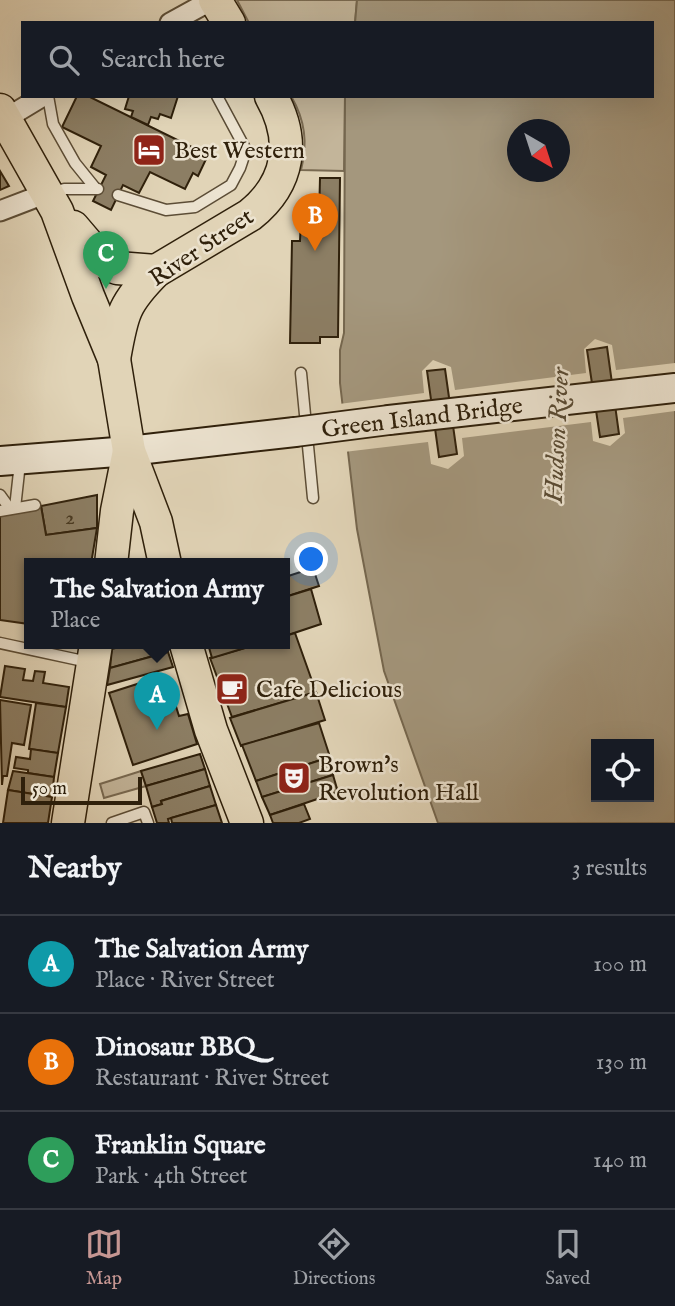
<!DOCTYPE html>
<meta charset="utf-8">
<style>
body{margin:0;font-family:"IM FELL English",serif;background:#20242c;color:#f1f3f6}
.controls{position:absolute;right:21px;bottom:21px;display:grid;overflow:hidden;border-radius:0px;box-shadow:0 7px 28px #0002}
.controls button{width:63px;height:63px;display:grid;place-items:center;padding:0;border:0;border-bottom:2px solid #363941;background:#171b24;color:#f1f3f6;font:35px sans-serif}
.compass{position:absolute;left:507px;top:119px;width:63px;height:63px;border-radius:50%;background:#171b24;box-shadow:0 7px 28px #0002;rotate:141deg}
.scale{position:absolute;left:21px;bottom:18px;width:121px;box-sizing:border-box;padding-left:7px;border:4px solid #2f200b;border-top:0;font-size:19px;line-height:24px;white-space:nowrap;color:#2f200b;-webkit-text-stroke:5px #ece3d0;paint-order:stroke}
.you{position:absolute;left:312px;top:560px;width:24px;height:24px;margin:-18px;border:5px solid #fff;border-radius:50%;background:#1a73e8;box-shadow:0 0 0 10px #1a73e833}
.badge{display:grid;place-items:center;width:46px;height:46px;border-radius:50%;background:#c59692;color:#fff;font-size:23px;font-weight:700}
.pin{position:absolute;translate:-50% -58px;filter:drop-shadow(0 2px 4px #0008)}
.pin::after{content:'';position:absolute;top:37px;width:24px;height:21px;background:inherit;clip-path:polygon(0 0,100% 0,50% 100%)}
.popup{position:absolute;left:24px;top:558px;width:266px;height:91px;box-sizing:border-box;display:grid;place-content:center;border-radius:0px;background:#171b24;filter:drop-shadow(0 2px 5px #0005);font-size:23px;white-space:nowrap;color:#9ea1a6}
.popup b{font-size:26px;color:#f1f3f6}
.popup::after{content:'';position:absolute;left:50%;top:100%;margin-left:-14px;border:14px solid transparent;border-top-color:#171b24}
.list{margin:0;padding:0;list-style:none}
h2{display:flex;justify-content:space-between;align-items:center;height:91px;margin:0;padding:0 28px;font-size:30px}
h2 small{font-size:23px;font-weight:400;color:#9ea1a6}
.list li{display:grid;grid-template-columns:46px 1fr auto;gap:21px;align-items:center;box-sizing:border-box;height:98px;padding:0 28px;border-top:2px solid #363941}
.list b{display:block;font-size:26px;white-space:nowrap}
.list p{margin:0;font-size:23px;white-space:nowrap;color:#9ea1a6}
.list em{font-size:23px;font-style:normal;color:#9ea1a6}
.icon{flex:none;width:38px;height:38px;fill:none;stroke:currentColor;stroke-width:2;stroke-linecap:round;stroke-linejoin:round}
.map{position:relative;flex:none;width:675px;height:823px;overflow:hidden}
.search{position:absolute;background:#171b24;box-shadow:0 7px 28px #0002;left:21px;right:21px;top:21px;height:77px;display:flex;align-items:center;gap:18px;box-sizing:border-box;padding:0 24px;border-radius:0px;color:#9ea1a6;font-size:26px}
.sheet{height:385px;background:#171b24}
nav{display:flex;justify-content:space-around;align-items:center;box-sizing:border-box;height:98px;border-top:2px solid #363941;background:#171b24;font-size:19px;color:#9ea1a6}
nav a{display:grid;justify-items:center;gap:4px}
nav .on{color:#c59692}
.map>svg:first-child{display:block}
.green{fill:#c3b59a;stroke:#796a52;stroke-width:2}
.water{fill:#a4977d;stroke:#75674f;stroke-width:2;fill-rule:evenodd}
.pier{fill:#e1d4b7}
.building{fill:#8c7e64;stroke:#2f200b;stroke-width:2}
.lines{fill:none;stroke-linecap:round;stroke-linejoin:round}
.lane-casing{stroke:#5c4d36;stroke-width:13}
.street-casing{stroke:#5c4d36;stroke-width:23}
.secondary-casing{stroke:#2f200b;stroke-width:32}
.primary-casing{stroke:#2f200b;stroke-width:35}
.lane{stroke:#ece3d0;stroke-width:10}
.street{stroke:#ece3d0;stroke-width:19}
.secondary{stroke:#ece3d0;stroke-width:28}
.primary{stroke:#e1d4b7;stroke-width:32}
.secondary-bridge-casing{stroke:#2f200b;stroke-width:32;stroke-linecap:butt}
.secondary-bridge{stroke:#ece3d0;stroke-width:28}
.labels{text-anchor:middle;stroke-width:5;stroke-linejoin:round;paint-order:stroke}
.number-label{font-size:21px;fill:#463821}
.poi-label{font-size:24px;fill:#2f200b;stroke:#ece3d0;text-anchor:start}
.street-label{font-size:24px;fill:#2f200b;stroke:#ece3d0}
.water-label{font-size:26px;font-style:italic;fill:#584a33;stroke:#ece3d0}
</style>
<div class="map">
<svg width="675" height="823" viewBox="0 0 675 823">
<rect width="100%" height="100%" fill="#e1d4b7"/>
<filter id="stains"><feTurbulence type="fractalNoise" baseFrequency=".00286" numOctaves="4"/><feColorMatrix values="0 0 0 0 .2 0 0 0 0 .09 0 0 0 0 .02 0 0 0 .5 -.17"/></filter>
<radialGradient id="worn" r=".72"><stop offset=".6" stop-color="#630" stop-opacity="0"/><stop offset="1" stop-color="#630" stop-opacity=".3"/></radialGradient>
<g class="green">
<polygon points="237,0 357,0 355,23 249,23"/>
<path d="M291 96H345L344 171 301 170C308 143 305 120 291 96Z"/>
<polygon points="141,771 146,786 104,798 100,784"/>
</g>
<path class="water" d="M357 0H675V823H438L384 671 357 529 340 383V350L344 333 345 96H652V23H355ZM518 130H560V172H518ZM596 744H649V797H596Z"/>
<polygon class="pier" points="595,339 612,345 616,370 675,363 675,411 623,418 625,433 610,446 593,441 591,422 462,438 464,456 448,469 431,464 428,442 344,452 339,404 424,393 422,371 433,360 451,367 455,390 586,373 584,349"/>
<g class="building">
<polygon points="77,96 88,96 208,155 198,176 193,173 185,189 150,172 139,193 123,185 111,210 93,201 106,175 91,167 101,146 62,127"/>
<polygon points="129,96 178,96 171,118 160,114 158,119 151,117 148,125 131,117 133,111 125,109"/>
<polygon points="0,171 9,186 0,190"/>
<polygon points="320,178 340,178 338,337 320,337 320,343 290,343 292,241 300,241 301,219 319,219"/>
<polygon points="607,347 619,434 600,437 587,350"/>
<polygon points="445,369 457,454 439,457 427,371"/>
<polygon points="97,495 97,528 46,535 41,506"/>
<polygon points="41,506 46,535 97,528 91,564 29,564 29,624 0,620 0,516"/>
<polygon points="313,568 319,586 285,597 285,577"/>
<polygon points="311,589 321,624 285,636 285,597"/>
<polygon points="295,633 316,692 232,717 210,658 258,644 285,644 285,636"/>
<polygon points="129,644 166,644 168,652 110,668 112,649"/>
<polygon points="208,644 258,644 212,658"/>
<polygon points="168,652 173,667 107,685 110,668"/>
<polygon points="5,666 25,669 23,680 33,681 35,671 45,672 43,683 69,687 66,707 0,697"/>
<polygon points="159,677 160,681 167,678 179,716 188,714 197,744 133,765 109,693"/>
<polygon points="316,692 325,720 241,746 230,718"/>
<polygon points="0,700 31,705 24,745 12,743 7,776 3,776 2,785"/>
<polygon points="36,703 66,707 58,753 29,749"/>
<polygon points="319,723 330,757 256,781 242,745"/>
<polygon points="31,749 58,753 54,777 28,773 28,770 14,768 16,757 30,759"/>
<polygon points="200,754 205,769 146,786 141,771"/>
<polygon points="327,758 333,775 262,797 256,781"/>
<polygon points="205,769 210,786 161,801 162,804 152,807 146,786"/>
<polygon points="13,771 54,777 52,797 8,790"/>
<polygon points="333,775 338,792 270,815 262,797"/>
<polygon points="210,786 216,805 168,819 169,823 157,823 152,807 162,804 161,801"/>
<polygon points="8,790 52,797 48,823 3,823"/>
<polygon points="304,804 310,819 299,823 273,823 270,815"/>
<polygon points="216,805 222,823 172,823 171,818"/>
</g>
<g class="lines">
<defs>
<g id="lane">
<polyline points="48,96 53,124 75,163 96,189"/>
<polyline points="51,192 64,189 98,189"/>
<polyline points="118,195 166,210 195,207 231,185 240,168 246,150 217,96"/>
<polyline points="301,373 313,498"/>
<polyline points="0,495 10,509"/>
<polyline points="15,508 20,463"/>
<polyline points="0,511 35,505"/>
<polyline points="0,643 88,662"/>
<polyline points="112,823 144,812 148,823"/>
</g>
<g id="street">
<polyline points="170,23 212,0"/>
<polyline points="5,119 43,96"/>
<polyline points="0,211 47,193"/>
</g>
<g id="secondary">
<polyline points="389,420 675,388"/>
<polyline points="0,461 129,451 295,432"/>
</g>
<g id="primary">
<polyline points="215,0 229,23"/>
<polyline points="0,110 57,211 88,296 114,359 129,451 156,522 165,564"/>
<polyline points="73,227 102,261 117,268 156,271"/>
<path d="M114 359C122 314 123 304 156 271L250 215C290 183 296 140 271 96"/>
<polyline points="111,564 117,511 129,451"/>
<polyline points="186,644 211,730 247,823"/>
<polyline points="68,823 96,644"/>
</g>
</defs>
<use href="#lane" class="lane-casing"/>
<use href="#street" class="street-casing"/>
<use href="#secondary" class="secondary-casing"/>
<use href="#primary" class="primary-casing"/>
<use href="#lane" class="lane"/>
<use href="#street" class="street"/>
<use href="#secondary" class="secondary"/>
<use href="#primary" class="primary"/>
<defs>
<polyline id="secondary-bridge" points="295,432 389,420"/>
</defs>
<use href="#secondary-bridge" class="secondary-bridge-casing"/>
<use href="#secondary-bridge" class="secondary-bridge"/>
</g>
<defs>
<symbol id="hotel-square" viewBox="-11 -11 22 22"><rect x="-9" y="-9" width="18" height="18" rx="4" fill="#8f2418" stroke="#ece3d0"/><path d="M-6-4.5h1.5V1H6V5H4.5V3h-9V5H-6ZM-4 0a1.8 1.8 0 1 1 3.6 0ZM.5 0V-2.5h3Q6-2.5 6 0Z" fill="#fff"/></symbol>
<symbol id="cafe-square" viewBox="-11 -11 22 22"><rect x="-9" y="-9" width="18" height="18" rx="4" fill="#8f2418" stroke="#ece3d0"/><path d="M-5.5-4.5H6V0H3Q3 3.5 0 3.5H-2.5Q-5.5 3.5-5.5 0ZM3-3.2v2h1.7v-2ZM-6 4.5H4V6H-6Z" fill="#fff"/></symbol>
<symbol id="theatre-square" viewBox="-11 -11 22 22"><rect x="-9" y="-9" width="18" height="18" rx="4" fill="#8f2418" stroke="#ece3d0"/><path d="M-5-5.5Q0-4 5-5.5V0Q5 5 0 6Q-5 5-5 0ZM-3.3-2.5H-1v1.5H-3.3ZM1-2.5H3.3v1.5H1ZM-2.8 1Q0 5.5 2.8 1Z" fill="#fff"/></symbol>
</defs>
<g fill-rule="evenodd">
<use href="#hotel-square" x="130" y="131" width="38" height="38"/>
<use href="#cafe-square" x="213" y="670" width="38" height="38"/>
<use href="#theatre-square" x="275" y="759" width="38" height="38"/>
</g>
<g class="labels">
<g class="number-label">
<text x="70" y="524">2</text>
</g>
<g class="poi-label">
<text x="174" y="158">Best Western</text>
<text x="256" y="697">Cafe Delicious</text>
<text x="318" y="772">Brown's<tspan x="318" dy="28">Revolution Hall</tspan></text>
</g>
<g class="street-label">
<text transform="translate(201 247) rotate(-34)" y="8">River Street</text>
<text transform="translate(422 417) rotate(-7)" y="8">Green Island Bridge</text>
</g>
<g class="water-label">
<text transform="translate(556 435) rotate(-87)" y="9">Hudson River</text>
</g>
</g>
<rect width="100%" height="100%" filter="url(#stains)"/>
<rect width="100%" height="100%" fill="url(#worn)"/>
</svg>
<div class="controls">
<button><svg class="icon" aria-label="locate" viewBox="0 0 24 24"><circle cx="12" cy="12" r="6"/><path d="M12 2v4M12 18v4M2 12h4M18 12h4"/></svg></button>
</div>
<svg class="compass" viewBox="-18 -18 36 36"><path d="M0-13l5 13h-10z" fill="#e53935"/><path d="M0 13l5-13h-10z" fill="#9ea1a6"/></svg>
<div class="scale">50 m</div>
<div class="you"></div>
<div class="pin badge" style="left:157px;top:730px;background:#0f9aa8">A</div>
<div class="popup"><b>The Salvation Army</b>Place</div>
<div class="pin badge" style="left:315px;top:251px;background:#e8710a">B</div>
<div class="pin badge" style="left:106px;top:289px;background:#2e9e5b">C</div>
<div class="search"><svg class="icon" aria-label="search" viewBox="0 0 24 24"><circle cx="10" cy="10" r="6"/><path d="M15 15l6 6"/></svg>Search here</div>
</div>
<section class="sheet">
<h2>Nearby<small>3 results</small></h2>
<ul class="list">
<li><span class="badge" style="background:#0f9aa8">A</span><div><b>The Salvation Army</b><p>Place · River Street</p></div><em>100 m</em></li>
<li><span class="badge" style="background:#e8710a">B</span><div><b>Dinosaur BBQ</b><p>Restaurant · River Street</p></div><em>130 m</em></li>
<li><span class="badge" style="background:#2e9e5b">C</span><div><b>Franklin Square</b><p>Park · 4th Street</p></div><em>140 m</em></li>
</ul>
</section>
<nav>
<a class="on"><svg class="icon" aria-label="map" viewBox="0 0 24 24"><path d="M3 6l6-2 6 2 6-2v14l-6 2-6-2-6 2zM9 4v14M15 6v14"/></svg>Map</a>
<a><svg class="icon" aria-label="directions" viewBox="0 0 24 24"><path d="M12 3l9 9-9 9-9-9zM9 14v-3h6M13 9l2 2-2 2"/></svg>Directions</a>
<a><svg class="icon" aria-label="saved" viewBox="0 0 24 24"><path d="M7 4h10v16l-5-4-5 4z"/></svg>Saved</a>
</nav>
